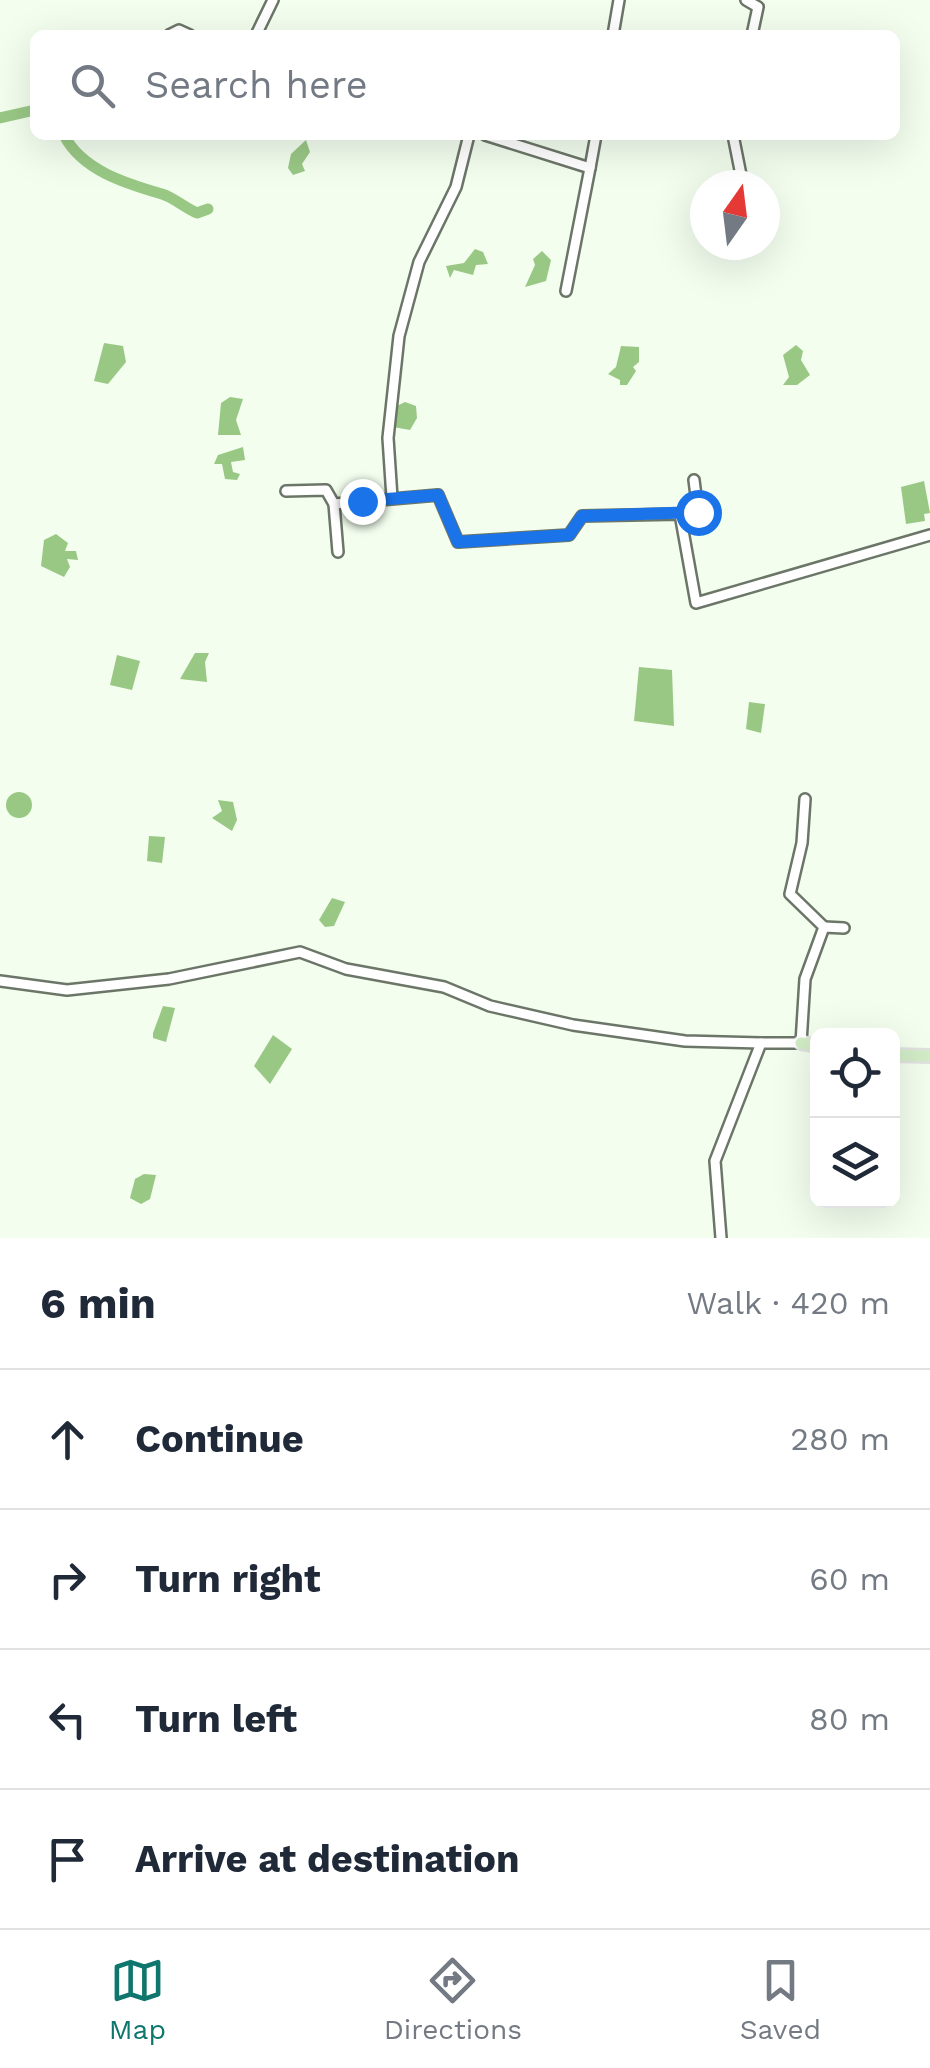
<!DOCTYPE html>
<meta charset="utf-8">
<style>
body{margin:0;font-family:"Work Sans",sans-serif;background:#f2f2f3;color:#1f2937}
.controls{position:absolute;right:30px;bottom:30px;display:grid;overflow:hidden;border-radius:15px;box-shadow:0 10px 40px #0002}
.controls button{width:90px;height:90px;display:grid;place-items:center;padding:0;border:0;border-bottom:2px solid #e0e1e3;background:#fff;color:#1f2937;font:50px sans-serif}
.compass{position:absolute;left:690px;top:170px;width:90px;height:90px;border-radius:50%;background:#fff;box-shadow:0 10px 40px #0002;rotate:14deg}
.stop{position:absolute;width:30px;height:30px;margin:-22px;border:8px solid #1a73e8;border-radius:50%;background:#fff}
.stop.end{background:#1a73e8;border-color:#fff;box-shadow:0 2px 10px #0008}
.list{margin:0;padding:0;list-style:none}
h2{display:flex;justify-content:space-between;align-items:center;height:130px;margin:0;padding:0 40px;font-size:42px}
h2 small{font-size:32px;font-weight:400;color:#747a83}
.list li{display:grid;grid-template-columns:65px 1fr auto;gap:30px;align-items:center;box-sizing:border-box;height:140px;padding:0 40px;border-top:2px solid #e0e1e3}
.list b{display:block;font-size:38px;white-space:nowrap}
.list em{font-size:32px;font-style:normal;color:#747a83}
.icon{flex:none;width:55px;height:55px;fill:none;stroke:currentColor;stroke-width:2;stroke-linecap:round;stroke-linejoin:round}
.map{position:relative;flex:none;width:930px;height:1238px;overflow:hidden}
.search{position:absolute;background:#fff;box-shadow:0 10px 40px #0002;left:30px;right:30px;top:30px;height:110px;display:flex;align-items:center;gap:25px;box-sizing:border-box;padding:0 35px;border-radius:15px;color:#747a83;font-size:38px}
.sheet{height:690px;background:#fff}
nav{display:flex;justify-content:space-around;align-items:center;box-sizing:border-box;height:140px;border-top:2px solid #e0e1e3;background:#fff;font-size:28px;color:#747a83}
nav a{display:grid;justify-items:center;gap:5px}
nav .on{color:#0f766e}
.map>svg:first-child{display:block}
.water{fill:#99c885}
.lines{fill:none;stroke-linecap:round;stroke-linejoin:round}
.river{stroke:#99c885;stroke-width:11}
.minor-casing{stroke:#6c7668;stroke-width:14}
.major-casing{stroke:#e1e1e0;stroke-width:16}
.minor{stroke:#fff;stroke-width:9}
.major{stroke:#d2ecc7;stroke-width:11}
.route{stroke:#1a73e8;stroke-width:12}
</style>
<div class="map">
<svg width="930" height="1238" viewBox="0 0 930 1238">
<rect width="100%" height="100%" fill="#f3feef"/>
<g class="water">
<polygon points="306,140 310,152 302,164 305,171 293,175 288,168 291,154"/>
<polygon points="475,249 483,252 488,264 476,265 473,275 454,270 450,278 446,266 464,263"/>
<polygon points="542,251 551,260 546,281 525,287 535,265 533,259"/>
<polygon points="104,343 123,346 126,362 108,384 94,381"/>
<polygon points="796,345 803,351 801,360 810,375 797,385 783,385 789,377 783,355"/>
<polygon points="621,346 639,347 639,362 633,367 636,371 627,385 620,385 620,380 608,374 616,367"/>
<polygon points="230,397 243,399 236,420 241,435 218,435 221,403"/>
<polygon points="405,402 416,406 417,418 410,430 393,427 395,407"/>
<polygon points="243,447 245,460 231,462 233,472 240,474 237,480 225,479 222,464 214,464 218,455"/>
<polygon points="924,481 930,513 924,514 925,521 906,524 901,487"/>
<polygon points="56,534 68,543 65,551 76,551 78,560 67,559 70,567 64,577 41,566 44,540"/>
<polygon points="195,653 209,653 205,662 207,682 180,679"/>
<polygon points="117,655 140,661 132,690 110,685"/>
<polygon points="639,667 672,670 674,726 634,721"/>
<polygon points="749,702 765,704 761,733 746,729"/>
<circle cx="19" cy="805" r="13"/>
<polygon points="218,800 233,802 237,820 232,831 212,818 222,811"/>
<polygon points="149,836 165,837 162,863 147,861"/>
<polygon points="332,898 345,902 334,926 325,927 319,920"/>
<polygon points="163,1006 175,1008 166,1042 153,1038 153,1033"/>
<polygon points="273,1035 292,1049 270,1084 254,1066"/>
<polygon points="144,1174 156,1175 150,1199 141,1204 130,1198 135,1179"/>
</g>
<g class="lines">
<g class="river">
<polyline points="0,118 35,110"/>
<path d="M64 135C82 171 128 184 162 194 173 197 185 208 197 213L208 209"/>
</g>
<defs>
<g id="minor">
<polyline points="746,0 758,7 752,35"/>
<polyline points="169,35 179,30 190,35"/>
<polyline points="256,35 273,0"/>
<polyline points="613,35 619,0"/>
<polyline points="485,135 590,168 566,291"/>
<polyline points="733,135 743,185"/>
<polyline points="590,168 596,135"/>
<polyline points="286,491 326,490 334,504 338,552"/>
<polyline points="392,498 388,438 399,336 419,262 456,187 469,135"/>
<polyline points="334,504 438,495 458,542 569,535 582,516 680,514 696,603 930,535"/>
<polyline points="680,514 698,512 694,480"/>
<polyline points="824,927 844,928"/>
<polyline points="0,981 67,990 169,979 300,952 346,969 444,987 490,1006 573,1025 685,1041 761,1043"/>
<polyline points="721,1238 715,1161 761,1043 801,1043 805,979 824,927 790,894 802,843 805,799"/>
</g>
<g id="major">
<polyline points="801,1043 818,1046"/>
<polyline points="892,1055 930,1056"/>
</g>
</defs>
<use href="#minor" class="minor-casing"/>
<use href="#major" class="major-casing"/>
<use href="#minor" class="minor"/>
<use href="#major" class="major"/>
</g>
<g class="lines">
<polyline class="route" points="362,501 438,495 458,542 569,535 582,516 698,512"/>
</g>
</svg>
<div class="controls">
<button><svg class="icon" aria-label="locate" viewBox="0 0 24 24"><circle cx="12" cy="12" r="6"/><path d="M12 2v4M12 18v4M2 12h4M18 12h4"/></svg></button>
<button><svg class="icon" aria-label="layers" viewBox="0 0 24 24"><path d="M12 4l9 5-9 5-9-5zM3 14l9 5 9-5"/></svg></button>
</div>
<svg class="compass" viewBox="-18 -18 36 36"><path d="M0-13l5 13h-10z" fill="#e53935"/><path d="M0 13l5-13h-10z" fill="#747a83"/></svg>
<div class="stop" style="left:698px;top:512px"></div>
<div class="stop end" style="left:362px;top:501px"></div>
<div class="search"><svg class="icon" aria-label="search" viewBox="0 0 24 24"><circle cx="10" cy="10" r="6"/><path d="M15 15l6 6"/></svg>Search here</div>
</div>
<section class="sheet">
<h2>6 min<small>Walk · 420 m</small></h2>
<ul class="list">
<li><svg class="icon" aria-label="ahead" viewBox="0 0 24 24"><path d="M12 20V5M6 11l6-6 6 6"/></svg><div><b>Continue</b></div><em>280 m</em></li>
<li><svg class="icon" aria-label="right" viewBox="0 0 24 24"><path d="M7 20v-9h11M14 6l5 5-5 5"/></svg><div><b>Turn right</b></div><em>60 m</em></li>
<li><svg class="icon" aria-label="left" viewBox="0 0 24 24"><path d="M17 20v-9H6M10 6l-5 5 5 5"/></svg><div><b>Turn left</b></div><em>80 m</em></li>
<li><svg class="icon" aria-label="arrive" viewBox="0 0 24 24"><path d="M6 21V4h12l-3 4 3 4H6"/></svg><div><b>Arrive at destination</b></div></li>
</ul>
</section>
<nav>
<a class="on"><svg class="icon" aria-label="map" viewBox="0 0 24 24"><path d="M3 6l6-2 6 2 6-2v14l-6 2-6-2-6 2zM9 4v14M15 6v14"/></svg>Map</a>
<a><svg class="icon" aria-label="directions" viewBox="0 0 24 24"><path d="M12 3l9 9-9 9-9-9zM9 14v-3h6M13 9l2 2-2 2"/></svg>Directions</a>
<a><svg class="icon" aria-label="saved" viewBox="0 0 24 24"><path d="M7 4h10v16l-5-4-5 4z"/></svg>Saved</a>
</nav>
